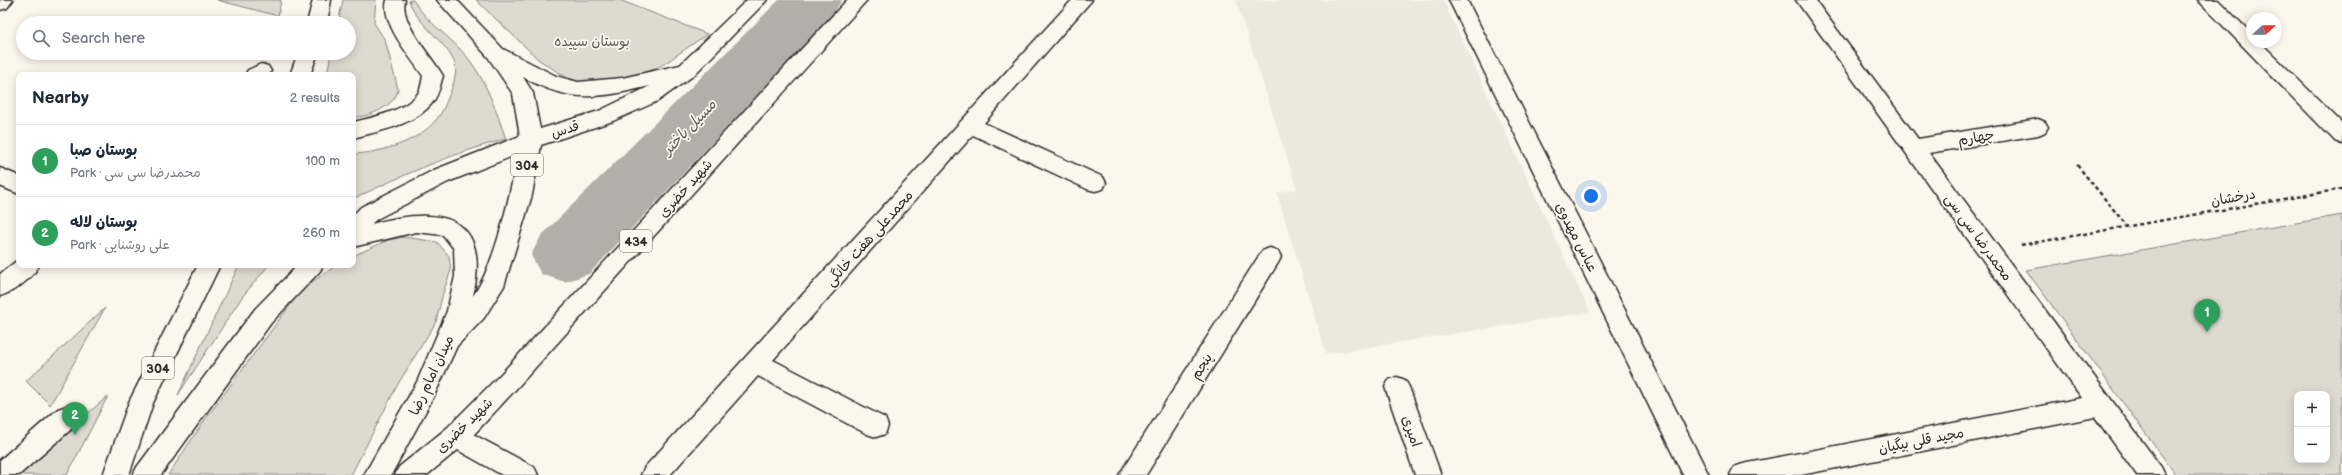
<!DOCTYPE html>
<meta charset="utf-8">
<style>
body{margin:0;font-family:"Balsamiq Sans","Playpen Sans Arabic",sans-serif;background:#f6f6f7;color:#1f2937}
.controls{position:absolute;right:12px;bottom:12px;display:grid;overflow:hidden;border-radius:8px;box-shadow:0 2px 10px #0003}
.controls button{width:36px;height:36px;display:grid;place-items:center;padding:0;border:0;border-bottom:1px solid #e0e1e3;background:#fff;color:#1f2937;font:20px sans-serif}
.compass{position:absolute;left:2246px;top:12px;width:36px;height:36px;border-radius:50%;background:#fff;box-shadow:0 2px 10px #0003;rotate:69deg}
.you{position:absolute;left:1591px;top:196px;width:14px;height:14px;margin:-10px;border:3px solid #fff;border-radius:50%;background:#1a73e8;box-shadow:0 0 0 6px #1a73e833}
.badge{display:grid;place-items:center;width:26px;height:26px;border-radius:50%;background:#111827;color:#fff;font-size:13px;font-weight:700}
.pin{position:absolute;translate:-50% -33px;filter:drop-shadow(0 1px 2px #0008)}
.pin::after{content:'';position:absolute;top:21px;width:14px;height:12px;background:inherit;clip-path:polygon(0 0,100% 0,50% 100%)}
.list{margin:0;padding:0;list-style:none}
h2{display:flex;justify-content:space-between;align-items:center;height:52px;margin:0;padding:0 16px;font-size:17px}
h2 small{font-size:13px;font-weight:400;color:#747a83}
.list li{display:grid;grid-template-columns:26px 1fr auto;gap:12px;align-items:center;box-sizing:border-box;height:72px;padding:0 16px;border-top:1px solid #e0e1e3}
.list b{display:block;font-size:15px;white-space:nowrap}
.list p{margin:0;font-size:13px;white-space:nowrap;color:#747a83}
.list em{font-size:13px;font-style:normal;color:#747a83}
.icon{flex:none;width:22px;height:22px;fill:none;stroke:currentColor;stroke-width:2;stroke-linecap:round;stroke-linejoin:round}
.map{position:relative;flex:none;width:2342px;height:475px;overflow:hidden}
.search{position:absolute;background:#fff;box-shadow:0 2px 10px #0003;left:16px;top:16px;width:340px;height:44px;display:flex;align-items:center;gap:10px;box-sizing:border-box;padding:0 14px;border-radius:22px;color:#747a83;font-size:15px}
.panel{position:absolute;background:#fff;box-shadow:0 2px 10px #0003;left:16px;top:72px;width:340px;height:196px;border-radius:8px}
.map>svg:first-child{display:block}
.built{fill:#ebe8de}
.green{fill:#dddad0;stroke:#84827e;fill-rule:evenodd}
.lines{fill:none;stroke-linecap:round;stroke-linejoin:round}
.river{fill:#b1afa7;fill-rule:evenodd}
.minor-casing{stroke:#2b2b2b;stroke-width:3}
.major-casing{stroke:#2b2b2b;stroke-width:3}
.path{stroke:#2b2b2b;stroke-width:2.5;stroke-dasharray:4 3;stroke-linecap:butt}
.minor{fill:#fbf7ec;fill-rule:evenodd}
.major{fill:#fbf7ec;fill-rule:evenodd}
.labels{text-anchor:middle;stroke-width:3.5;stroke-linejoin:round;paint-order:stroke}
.shield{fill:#fbf7ec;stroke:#696865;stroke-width:1}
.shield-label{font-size:13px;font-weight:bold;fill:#2b2b2b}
.park-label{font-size:14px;fill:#585754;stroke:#fbf7ec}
.street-label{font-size:14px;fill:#2b2b2b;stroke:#fbf7ec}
.water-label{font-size:15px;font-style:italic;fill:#5a5956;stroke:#fbf7ec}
</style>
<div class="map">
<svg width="2342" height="475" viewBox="0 0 2342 475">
<rect width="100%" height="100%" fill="#fbf7ec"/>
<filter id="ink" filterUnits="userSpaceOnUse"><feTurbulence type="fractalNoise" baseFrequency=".025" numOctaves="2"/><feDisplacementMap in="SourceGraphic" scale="8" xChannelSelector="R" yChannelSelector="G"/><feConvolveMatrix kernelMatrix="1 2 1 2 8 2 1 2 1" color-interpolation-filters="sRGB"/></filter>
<g filter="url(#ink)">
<polygon class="built" points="1236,0 1443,0 1590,312 1326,354 1277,193 1297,189"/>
<g class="green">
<polygon points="217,0 281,0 278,16"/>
<path d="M343 0H376L374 23 385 40 398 89C396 106 368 118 353 117V75H327L331 53H349V23H338Z"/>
<path d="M409 0H413C428 24 451 37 468 58 487 82 496 111 506 139 453 153 403 175 353 199V154C380 153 418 142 436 120 443 112 447 101 451 90 454 83 458 69 454 61 443 39 415 22 409 0Z"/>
<polygon points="476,0 619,0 707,34 664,64 646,73 635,77 595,82 572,81 539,60"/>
<path d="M2342 215V475H2176L2026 270ZM2297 394H2327V460H2297Z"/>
<polygon points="404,237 437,242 449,256 451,270 443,293 436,322 398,384 351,475 168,475 204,421 302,289 337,265 353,265 353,256 388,240"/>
<polygon points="239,265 269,265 242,297 178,395"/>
<polygon points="105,308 50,405 26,381"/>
<polygon points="108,396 67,475 16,475"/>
</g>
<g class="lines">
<polygon class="river" points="779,0 842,0 833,14 589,274 565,282 541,274 531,255 541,236"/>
<defs>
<g id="minor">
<polygon points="0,0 13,0 7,8 0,10"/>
<polygon points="1072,0 1092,0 984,123 1103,177 1106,183 1103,189 1095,191 1087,189 973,135 773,360 885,418 888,426 885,434 876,437 867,434 758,376 670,475 641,475 645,467"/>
<polygon points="1449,0 1467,0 1709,475 1683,475"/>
<polygon points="1796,0 1815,0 1918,139 2038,119 2045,122 2048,127 2045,132 2038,135 1929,153 2161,467 2165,475 2137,475 2095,417 1801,475 1730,475 1734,467 1743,464 2082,398"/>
<polygon points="2198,0 2218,0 2252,34 2252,42 2260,42 2342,123 2342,144 2335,141"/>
<polygon points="261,64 268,66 271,71 269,75 245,75 248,70"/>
<polygon points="0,168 19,176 19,194 0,186"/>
<polygon points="1270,248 1278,251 1281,257 1278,263 1146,475 1119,475 1262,251"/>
<path d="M19 259V265H39C33 278 14 292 0 296V274Z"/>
<polygon points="1397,377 1405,380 1409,387 1441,475 1415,475 1385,387 1389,380"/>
<polygon points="67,406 76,409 79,417 76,425 19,475 0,475 0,460 58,409"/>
<polygon points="456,425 534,467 538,475 502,475 447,444 444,436 447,428"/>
</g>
<g id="major">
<polygon points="313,0 331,0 327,23 307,23"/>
<path d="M387 0H405C399 23 432 56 443 76 440 85 439 94 433 102 416 125 379 131 353 138V122C372 118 408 110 419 92 421 88 422 81 423 76 411 58 380 22 387 0Z"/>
<path d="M437 0H457L503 49 556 76 578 82 622 78 680 65 747 0H767L694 75 658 101 613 121 541 145 532 195 504 286 484 318 457 346 434 396 391 475H364L417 382 447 311 455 276 454 249 443 235 416 232 353 247V215L361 207 434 170 520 136 513 94 488 57ZM523 77C570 104 600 98 650 86L599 111 540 129 533 93ZM518 154C510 194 496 263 473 296 492 212 437 206 371 224L377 219 448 182Z"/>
<polygon points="847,0 867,0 515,390 465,444 427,475 395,475 399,467 447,428 499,376"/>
<polygon points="298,53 318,53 310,75 290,75"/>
<polygon points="198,265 220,265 153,403 129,475 103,475 129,402"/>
<polygon points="298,265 323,265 320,271 271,323 161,475 133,475 137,467 255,309"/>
</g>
</defs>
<use href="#minor" class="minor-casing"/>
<use href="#major" class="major-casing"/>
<g class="path">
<polyline points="2077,165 2127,226"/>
<polyline points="2021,245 2342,189"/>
</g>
<use href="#minor" class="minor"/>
<use href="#major" class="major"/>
</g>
</g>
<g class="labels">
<g class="shield">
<rect x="511" y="154" width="32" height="22" rx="3"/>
<rect x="620" y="230" width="32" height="22" rx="3"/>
<rect x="142" y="357" width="32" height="22" rx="3"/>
</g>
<g class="shield-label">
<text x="527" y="170">304</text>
<text x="636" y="246">434</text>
<text x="158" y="373">304</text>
</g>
<g class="park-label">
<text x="592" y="46">بوستان سپیده</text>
</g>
<g class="street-label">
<text transform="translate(565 129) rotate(-17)" y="5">قدس</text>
<text transform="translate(1976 137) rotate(-10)" y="5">چهارم</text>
<text transform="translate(685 188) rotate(-48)" y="5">شهید خضری</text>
<text transform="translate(2233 197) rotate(-10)" y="5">درخشان</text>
<text transform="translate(1577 237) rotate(63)" y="5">عباس مهدوی</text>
<text transform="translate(1979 237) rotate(54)" y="5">محمدرضا سی سی</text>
<text transform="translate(869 238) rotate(-48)" y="5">محمدعلی هفت خانگی</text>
<text transform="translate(1201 366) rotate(-58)" y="5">پنجم</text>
<text transform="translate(431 375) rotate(-65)" y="5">میدان امام رضا</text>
<text transform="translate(464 425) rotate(-44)" y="5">شهید خضری</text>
<text transform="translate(1412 431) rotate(71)" y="5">امیری</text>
<text transform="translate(1921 440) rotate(-11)" y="5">مجید قلی بیگیان</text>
</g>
<g class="water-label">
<text transform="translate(689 127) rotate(-46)" y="5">مسیل باختر</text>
</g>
</g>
</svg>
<div class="controls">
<button>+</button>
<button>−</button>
</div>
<svg class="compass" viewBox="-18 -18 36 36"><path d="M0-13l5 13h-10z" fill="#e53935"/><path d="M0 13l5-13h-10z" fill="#747a83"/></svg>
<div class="you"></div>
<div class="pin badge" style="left:2207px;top:332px;background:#2e9e5b">1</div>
<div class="pin badge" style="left:75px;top:435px;background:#2e9e5b">2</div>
<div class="search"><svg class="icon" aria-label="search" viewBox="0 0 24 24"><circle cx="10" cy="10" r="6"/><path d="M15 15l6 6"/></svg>Search here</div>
<section class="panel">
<h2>Nearby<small>2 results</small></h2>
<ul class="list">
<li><span class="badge" style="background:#2e9e5b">1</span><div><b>بوستان صبا</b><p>Park · محمدرضا سی سی</p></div><em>100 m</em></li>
<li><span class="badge" style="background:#2e9e5b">2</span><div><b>بوستان لاله</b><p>Park · علی روشنایی</p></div><em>260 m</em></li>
</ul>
</section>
</div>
